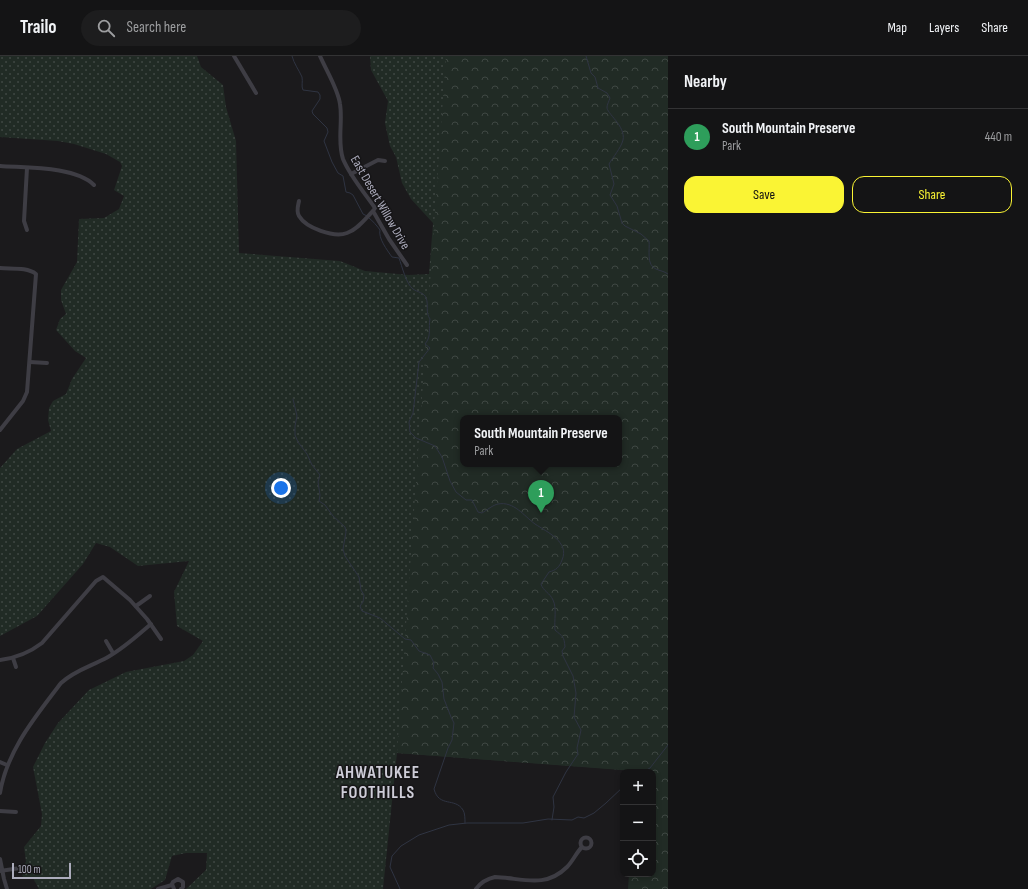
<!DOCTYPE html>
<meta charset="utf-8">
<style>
body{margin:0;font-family:"Sofia Sans Condensed",sans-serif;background:#1d1d1e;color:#f1f3f6}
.controls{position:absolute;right:12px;bottom:12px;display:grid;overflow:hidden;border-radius:8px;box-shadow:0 2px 6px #0003}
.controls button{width:36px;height:36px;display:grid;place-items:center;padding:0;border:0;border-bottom:1px solid #333334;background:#141415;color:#f1f3f6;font:20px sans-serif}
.scale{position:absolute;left:12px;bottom:10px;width:59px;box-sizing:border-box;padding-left:4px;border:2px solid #acacbc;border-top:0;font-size:11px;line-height:14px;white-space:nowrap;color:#acacbc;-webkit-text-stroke:3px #161517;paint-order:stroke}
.you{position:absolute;left:281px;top:432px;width:14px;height:14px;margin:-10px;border:3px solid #fff;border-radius:50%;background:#1a73e8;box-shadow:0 0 0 6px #1a73e833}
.badge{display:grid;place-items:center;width:26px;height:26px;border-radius:50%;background:#faf434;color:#fff;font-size:13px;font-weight:700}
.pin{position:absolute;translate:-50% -33px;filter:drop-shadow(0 1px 2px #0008)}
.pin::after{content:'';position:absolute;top:21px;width:14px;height:12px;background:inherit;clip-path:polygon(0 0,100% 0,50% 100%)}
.popup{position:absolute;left:460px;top:359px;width:162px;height:52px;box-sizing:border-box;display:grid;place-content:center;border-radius:8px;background:#141415;filter:drop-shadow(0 1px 3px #0005);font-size:13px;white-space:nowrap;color:#9d9ea0}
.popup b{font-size:15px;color:#f1f3f6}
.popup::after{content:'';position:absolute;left:50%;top:100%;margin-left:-8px;border:8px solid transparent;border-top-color:#141415}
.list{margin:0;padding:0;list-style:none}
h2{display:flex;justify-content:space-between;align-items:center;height:52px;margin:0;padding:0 16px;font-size:17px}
h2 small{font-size:13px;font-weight:400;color:#9d9ea0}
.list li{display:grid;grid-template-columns:26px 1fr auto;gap:12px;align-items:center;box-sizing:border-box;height:56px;padding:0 16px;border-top:1px solid #333334}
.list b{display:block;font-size:15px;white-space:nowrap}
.list p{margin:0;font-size:13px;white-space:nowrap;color:#9d9ea0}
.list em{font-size:13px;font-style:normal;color:#9d9ea0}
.actions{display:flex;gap:8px;padding:12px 16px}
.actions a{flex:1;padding:9px 0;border:1px solid #faf434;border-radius:12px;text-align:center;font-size:14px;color:#faf434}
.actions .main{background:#faf434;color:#111}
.icon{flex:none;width:22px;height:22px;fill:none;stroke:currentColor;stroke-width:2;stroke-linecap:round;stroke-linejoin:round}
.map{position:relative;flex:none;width:668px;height:833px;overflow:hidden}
header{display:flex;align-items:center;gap:24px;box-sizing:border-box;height:56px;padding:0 20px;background:#141415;border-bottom:1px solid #333334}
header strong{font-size:19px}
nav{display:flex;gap:22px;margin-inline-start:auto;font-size:14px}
.search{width:280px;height:36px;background:#1d1d1e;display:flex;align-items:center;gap:10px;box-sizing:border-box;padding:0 14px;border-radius:22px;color:#9d9ea0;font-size:15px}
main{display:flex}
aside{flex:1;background:#141415}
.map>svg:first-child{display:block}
.grass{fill:url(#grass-dots);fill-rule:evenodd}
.park{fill:url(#park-crowns);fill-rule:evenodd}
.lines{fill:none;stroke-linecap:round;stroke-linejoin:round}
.stream{stroke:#2f3442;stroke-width:1}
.minor{stroke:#3e3d44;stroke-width:4}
.labels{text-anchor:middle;stroke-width:3;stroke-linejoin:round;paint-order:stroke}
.street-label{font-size:13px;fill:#acacbc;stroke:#161517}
.district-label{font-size:17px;font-weight:bold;letter-spacing:1px;fill:#cecdd8;stroke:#161517}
</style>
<header>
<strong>Trailo</strong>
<div class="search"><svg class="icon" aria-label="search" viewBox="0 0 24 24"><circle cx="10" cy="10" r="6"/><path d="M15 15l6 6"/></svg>Search here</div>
<nav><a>Map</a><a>Layers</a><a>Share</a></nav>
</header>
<main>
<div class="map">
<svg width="668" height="833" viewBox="0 0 668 833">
<defs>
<pattern id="grass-dots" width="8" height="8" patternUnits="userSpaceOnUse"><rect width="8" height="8" fill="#212b25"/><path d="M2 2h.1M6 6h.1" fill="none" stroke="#3f4743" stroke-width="1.8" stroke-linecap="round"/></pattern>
<pattern id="park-crowns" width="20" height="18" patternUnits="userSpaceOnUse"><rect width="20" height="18" fill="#212b25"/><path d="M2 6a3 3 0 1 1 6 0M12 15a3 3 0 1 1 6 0" fill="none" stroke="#3f4743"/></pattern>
</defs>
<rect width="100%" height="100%" fill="#1b1a1c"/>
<path class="grass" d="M0 0H197L201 11 223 29 226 51 236 85 239 197 340 205 365 215 409 219 429 218 433 167 411 143 402 127 396 101 390 90 385 67 388 45 371 14 370 0H668V833L653 818V716L397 697 383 833H186L206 814 207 797H186L172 800 165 824 151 833H39L33 822 23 821 20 812 26 806 24 791 41 770 42 758 33 711 45 687 58 667 89 634 126 616 184 605 193 599 203 585 177 570 174 536 189 505 138 510 110 491 96 487 83 508 37 560 0 580V412L17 393 51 375 48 364 49 352 53 345 66 338 72 323 86 302 75 295 56 274 60 263 66 258 61 244V234L77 206 79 163 104 162 119 153 124 140 114 134 122 110 120 106 106 98 74 88 58 85 0 81ZM463 362H619V408H463Z"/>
<path class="park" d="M446 0H668V833H628L629 818H653V716H636L635 715 397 697ZM463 362H619V408H463Z"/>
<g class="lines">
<g class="stream">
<path d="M292 0C294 8 299 14 302 21 303 26 301 30 303 34L318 36 320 39V43L312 55 313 58 327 72 328 76 324 85 332 106 338 117 343 120 346 136 350 137 353 139 363 158 367 160"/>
<path d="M586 0 591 17 595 21 598 32 607 37 610 42C609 45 607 49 607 51 606 57 626 70 623 84 621 92 613 101 609 108L614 128 610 139 617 150 622 167 625 170 641 178 649 185C650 194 646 209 656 213 660 215 664 215 668 218"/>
<path d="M369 162C372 164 378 171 380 174 378 182 387 194 392 201L399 202C402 210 406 228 413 233 417 236 425 237 426 242 429 249 425 256 430 263 428 272 432 280 425 288L430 292 419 306 413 357 409 366 410 376 416 382 435 390 442 401 450 425 456 436 466 444H472L478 456 482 457C487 454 493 449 498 448 514 445 524 460 535 468 547 476 570 486 562 504 559 512 556 514 549 516L541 528C543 535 550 537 553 544 557 552 554 565 555 574 563 581 564 580 565 591L562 595 563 600 573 620 576 637 574 661 581 674 577 692 578 698 566 716 553 741 554 751 552 764"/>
<path d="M293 343 297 360 295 370V379L298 386 307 398 312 409 320 419 318 426 320 439 319 445 325 449 333 460 345 471 346 476 343 493 345 500 359 521 361 534 364 539 363 546 360 550 362 555 380 562 405 583 411 584 419 595 430 599 434 607 433 612 438 618 442 626 444 643 451 661 454 667 452 684 448 692 434 733C439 752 455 741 463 754 465 757 465 763 465 767"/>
<polyline points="643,716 650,712 668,689"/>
<polyline points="400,833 390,811 392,800 401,790 419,779 449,769 467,767 523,767 548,763 572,764 578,761 584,762 594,757 606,747 623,731"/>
</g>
<g class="minor">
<polyline points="234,0 256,37"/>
<path d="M320 0C326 14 338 33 340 48 343 66 337 85 343 103 350 120 364 136 375 152L373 155 389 183 407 209"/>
<path d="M0 110C25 112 75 110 94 129"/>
<polyline points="27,112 24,165 27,174"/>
<polyline points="351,118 378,104 385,105"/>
<path d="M299 145C298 150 296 155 299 160 306 172 334 182 347 177 358 173 365 163 373 155"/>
<path d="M0 212C12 213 27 211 36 218L27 336 23 345 0 374"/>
<polyline points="30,306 47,307"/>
<polyline points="136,550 150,540"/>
<polyline points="106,585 113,597"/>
<polyline points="13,602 16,611"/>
<path d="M0 604C16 602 29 597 42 587L96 525 103 521 130 544 147 563 161 583"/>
<polyline points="0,706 7,709"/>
<path d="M0 737C7 694 36 660 61 627 75 614 92 610 108 601 124 592 137 580 151 568"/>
<polyline points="0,755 16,756"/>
<circle cx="586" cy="787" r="5.5"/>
<polyline points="0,803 4,823 7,833"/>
<polyline points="0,815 20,812"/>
<polyline points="158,833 172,829"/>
<polyline points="174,833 172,828 173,826 178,823 183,826 183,831 181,833"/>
<path d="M476 833C481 826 486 823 495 821 522 822 545 833 567 811 573 805 576 797 582 791"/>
</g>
</g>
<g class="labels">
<g class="street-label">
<text transform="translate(381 146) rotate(60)" y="5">East Desert Willow Drive</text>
</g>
<g class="district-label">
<text x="378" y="722">AHWATUKEE<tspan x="378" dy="20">FOOTHILLS</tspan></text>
</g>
</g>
</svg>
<div class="controls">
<button>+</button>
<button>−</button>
<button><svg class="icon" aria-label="locate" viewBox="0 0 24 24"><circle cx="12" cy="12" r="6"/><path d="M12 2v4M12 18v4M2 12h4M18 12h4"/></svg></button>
</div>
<div class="scale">100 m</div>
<div class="you"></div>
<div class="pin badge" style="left:541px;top:457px;background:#2e9e5b">1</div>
<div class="popup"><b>South Mountain Preserve</b>Park</div>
</div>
<aside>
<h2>Nearby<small></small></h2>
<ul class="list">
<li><span class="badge" style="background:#2e9e5b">1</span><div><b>South Mountain Preserve</b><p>Park</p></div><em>440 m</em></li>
</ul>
<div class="actions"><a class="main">Save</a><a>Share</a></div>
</aside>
</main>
